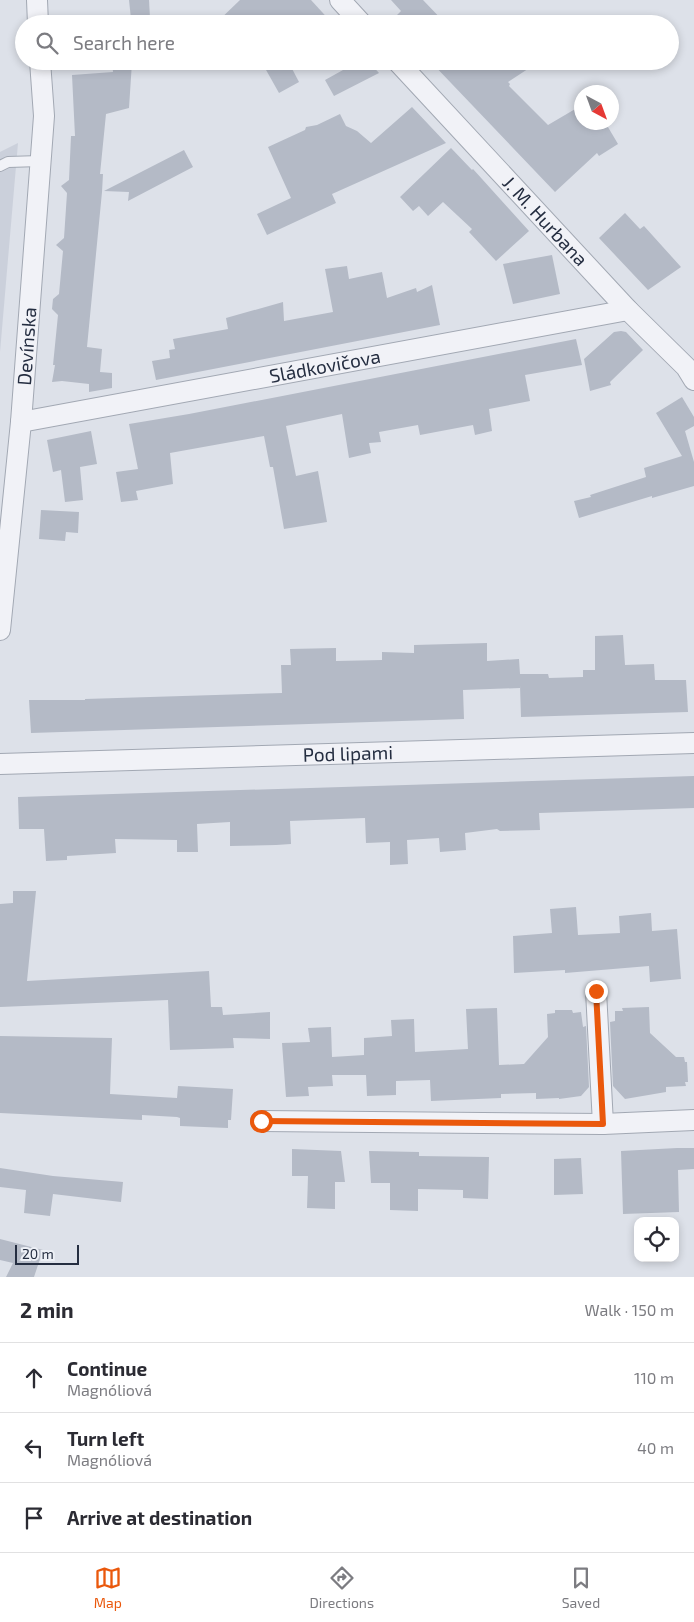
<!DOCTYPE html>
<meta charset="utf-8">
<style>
body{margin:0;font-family:"Exo 2",sans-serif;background:#f2f2f3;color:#2b2b33}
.controls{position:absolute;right:15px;bottom:15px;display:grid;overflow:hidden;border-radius:10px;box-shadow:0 2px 8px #0003}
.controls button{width:45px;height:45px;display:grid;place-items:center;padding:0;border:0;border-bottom:1px solid #e1e1e2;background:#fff;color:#2b2b33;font:25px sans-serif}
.compass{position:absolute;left:574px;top:85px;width:45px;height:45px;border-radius:50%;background:#fff;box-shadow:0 2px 8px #0003;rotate:139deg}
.scale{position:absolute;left:15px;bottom:12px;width:64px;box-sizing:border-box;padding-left:5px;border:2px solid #252e41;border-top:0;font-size:14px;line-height:18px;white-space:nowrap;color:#252e41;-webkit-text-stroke:4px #edf0f6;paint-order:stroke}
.stop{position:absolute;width:15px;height:15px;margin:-11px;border:4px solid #ea580c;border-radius:50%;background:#fff}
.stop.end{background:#ea580c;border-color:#fff;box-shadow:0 1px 5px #0008}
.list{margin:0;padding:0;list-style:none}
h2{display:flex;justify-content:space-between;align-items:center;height:65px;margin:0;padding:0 20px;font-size:21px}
h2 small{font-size:16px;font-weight:400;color:#7c7c81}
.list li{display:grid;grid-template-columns:32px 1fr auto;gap:15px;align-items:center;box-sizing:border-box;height:70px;padding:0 20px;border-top:1px solid #e1e1e2}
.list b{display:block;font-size:19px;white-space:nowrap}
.list p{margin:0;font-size:16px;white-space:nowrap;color:#7c7c81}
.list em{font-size:16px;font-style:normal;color:#7c7c81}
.icon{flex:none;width:28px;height:28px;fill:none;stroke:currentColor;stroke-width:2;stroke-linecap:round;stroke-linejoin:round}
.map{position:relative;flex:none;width:694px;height:1277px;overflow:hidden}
.search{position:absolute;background:#fff;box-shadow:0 2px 8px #0003;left:15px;right:15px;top:15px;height:55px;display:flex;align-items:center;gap:12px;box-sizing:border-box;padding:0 18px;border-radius:28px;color:#7c7c81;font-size:19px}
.sheet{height:275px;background:#fff}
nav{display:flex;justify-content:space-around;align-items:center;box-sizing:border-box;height:70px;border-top:1px solid #e1e1e2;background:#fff;font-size:14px;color:#7c7c81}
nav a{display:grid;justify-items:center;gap:2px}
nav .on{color:#ea580c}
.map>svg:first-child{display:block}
.built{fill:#cbd0db}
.building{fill:#b4bac6}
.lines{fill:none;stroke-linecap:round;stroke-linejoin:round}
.service-casing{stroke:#a2a8b3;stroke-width:12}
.minor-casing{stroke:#a2a8b3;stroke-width:22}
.service{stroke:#f1f2f7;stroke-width:10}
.minor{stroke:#f1f2f7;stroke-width:20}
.route{stroke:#ea580c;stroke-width:6}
.labels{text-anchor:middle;stroke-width:5;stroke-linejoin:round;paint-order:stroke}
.street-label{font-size:19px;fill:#252e41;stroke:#edf0f6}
</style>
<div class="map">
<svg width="694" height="1277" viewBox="0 0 694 1277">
<rect width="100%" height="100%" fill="#dde1e9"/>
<polygon class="built" points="18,143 0,352 0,152"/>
<g class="building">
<polygon points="129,0 149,0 150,18 131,19"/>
<polygon points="240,0 311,0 333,24 215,24"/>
<polygon points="391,0 423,0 446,24 388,24 401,11"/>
<polygon points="261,61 288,61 299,82 279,93"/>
<polygon points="334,61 368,61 379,73 334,96 325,80 343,70"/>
<polygon points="430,61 540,61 508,82 510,84 509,86 548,125 582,105 582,122 605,122 618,144 599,156 597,153 555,192"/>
<polygon points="112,62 132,62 129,108 106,114 100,174 103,174 102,192 87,347 102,349 100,372 112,373 112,388 89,392 89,384 62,381 52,382 55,365 53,365 58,315 52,309 53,299 59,294 63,251 56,245 64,238 67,193 61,186 69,180 71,136 75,136 72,75 113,72"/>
<polygon points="412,107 446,143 332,194 336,203 267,235 257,214 291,198 268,147 305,130 306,127 317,125 340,114 346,126 357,131 371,143"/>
<polygon points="451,148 472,170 473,169 529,231 496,261 469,232 472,229 443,202 428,216 419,206 413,211 400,197"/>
<polygon points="184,150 193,167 128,201 129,192 104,191"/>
<polygon points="625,213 640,229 644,226 681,267 648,290 599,238"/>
<polygon points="552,255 560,294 513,304 503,264"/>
<polygon points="347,266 349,279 382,272 387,298 416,288 417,292 432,285 440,325 156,380 152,361 170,358 169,350 175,349 173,339 228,329 226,318 283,302 284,321 333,312 325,269"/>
<polygon points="621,331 626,332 643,350 610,382 611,385 590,391 584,359 614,332"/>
<polygon points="576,339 582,365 525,375 530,401 489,409 492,431 475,435 473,425 420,435 418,425 379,432 381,442 369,443 371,453 349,458 342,414 286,426 296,476 318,471 327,522 284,529 273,467 270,467 264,436 170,453 173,484 136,491 138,500 121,502 116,472 138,469 129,424 189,414"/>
<polygon points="682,397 694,417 694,426 685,431 694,462 694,486 652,498 652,496 579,518 574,501 591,497 590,495 646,477 644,468 682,456 656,413"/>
<polygon points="91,431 97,464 80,467 83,500 65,502 61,470 53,472 47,440"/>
<polygon points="41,510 79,512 78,533 66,532 65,541 39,539"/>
<polygon points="623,635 625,665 654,664 655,680 686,680 688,712 521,717 520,685 520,688 463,690 464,719 31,733 29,700 85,700 85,699 282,693 281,665 291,665 290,649 336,648 336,661 382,660 382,652 414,653 414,645 487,643 487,661 519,659 520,674 548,674 549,678 583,677 583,670 595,670 595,636"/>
<polygon points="694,776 694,808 539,813 540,830 500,831 497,829 465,833 466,850 440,852 439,838 407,840 408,864 390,865 390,842 366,843 365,818 290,821 291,844 276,845 230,846 230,822 197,824 198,852 177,852 177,840 115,839 116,853 67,856 67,860 46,861 44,829 19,829 18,797"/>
<polygon points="13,891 36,891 27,981 209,971 211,1007 222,1007 223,1015 270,1012 270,1039 233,1038 234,1048 170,1050 168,1000 0,1007 0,904 13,903"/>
<polygon points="576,907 578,935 620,933 619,916 651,913 652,931 677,929 681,979 650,982 649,966 565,973 565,970 514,973 513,936 552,933 550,909"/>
<polygon points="649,1007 650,1033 676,1057 684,1057 685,1062 687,1062 688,1082 685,1082 686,1086 666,1087 666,1092 625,1099 613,1086 610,1022 615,1021 615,1011 623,1011 622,1008"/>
<polygon points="497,1008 499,1065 524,1064 548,1037 547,1014 555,1013 555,1010 572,1010 573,1013 581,1012 583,1027 586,1026 589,1087 581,1096 559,1099 559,1098 536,1099 536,1093 501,1094 501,1098 431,1101 430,1080 396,1081 396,1095 367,1096 366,1075 332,1075 333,1086 308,1087 309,1096 286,1097 282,1043 310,1042 308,1028 331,1027 332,1057 364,1055 364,1038 392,1036 391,1020 414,1019 415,1052 468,1049 466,1009"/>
<polygon points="0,1036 112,1038 110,1094 177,1098 178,1086 233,1089 231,1120 228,1120 228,1128 180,1126 180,1118 177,1117 142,1115 142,1120 0,1113"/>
<polygon points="677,1148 694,1148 694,1169 678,1170 679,1212 623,1214 621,1151"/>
<polygon points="292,1149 341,1151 345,1182 335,1182 335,1209 307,1208 308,1176 292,1176"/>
<polygon points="369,1151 419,1152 419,1156 489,1157 488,1199 463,1198 463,1190 418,1189 418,1211 390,1210 390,1183 371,1183"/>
<polygon points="581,1158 583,1194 554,1195 554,1159"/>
<polygon points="0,1168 53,1176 123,1182 121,1202 53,1194 50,1216 24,1213 26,1190 0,1187"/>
<polygon points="0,1239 43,1250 34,1277 6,1277 13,1263 0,1260"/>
</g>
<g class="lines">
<defs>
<polyline id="service" points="0,166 8,162 40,161"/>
<g id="minor">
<polyline points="37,0 38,24"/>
<polyline points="340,0 362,24"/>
<path id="s1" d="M397 61 628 310 686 367 694 380"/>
<path id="s2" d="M21 422 628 310"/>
<path id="s3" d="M0 630 21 422 44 116 40 61"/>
<path id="s4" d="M0 764 694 743"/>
<polyline points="596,991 603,1124"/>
<polyline points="261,1121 603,1124 694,1120"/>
</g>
</defs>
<use href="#service" class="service-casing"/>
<use href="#minor" class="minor-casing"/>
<use href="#service" class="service"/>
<use href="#minor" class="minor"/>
</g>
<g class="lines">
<polyline class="route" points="261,1121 603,1124 596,991"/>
</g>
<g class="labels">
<g class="street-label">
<text dy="7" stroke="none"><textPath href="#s1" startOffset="218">J. M. Hurbana</textPath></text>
<text dy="7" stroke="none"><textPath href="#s3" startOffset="285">Devínska</textPath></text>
<text dy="7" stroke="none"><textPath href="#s2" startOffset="309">Sládkovičova</textPath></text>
<text dy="7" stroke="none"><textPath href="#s4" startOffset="348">Pod lipami</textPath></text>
</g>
</g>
</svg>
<div class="controls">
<button><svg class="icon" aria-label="locate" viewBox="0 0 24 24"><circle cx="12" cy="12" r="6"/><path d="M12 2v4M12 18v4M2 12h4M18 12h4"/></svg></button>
</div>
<svg class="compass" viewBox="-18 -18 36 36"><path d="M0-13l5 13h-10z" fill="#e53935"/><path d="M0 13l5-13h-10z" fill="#7c7c81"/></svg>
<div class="scale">20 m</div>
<div class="stop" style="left:261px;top:1121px"></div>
<div class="stop end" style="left:596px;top:991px"></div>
<div class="search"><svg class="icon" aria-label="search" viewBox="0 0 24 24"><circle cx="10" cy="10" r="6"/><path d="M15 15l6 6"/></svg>Search here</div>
</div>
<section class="sheet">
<h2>2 min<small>Walk · 150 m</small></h2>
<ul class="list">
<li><svg class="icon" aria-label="ahead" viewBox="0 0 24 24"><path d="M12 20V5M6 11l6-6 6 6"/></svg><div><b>Continue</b><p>Magnóliová</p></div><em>110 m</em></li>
<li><svg class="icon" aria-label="left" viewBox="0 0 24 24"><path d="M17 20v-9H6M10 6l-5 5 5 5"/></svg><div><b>Turn left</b><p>Magnóliová</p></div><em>40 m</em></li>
<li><svg class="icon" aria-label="arrive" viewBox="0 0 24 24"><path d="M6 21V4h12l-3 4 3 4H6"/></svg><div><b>Arrive at destination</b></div></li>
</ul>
</section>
<nav>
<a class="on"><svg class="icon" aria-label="map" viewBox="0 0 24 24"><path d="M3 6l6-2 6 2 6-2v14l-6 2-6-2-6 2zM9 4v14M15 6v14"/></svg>Map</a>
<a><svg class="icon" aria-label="directions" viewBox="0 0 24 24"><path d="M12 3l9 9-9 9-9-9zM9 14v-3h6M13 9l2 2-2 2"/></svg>Directions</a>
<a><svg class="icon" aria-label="saved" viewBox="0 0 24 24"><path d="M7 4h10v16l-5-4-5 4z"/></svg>Saved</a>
</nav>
